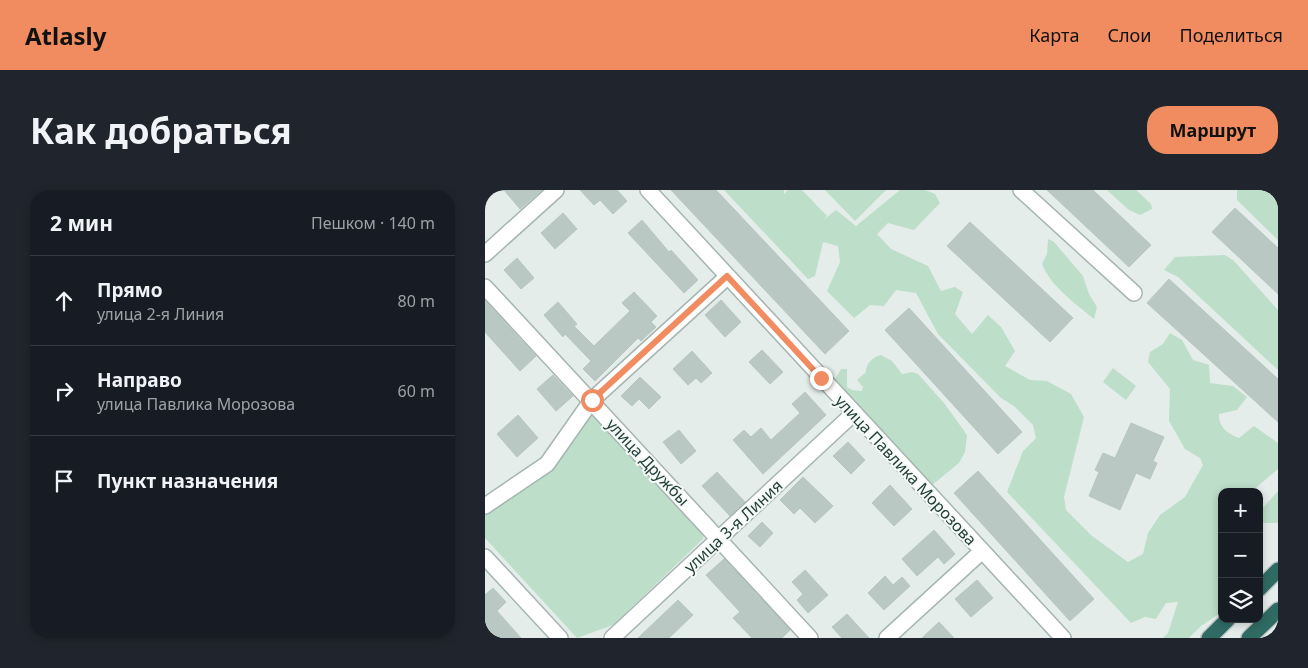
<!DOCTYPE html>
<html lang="ru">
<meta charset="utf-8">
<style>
body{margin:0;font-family:"Noto Sans",sans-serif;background:#20242c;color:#f1f3f6}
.controls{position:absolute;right:15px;bottom:15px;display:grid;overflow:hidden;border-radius:10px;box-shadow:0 2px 8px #0003}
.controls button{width:45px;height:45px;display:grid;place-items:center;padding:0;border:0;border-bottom:1px solid #363941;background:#171b24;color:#f1f3f6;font:25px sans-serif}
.stop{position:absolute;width:15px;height:15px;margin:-11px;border:4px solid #f08c5f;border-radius:50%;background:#fff}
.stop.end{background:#f08c5f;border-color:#fff;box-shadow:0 1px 5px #0008}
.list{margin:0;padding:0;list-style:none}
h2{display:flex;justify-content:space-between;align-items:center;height:65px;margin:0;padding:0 20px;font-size:21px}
h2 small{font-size:16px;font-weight:400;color:#9ea1a6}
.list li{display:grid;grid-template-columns:32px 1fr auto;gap:15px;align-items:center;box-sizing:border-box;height:90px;padding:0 20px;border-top:1px solid #363941}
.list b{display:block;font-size:19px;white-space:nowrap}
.list p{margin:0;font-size:16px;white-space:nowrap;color:#9ea1a6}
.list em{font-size:16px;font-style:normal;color:#9ea1a6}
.icon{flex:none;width:28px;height:28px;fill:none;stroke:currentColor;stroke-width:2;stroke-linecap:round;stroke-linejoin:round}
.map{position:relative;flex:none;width:793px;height:448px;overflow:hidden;border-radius:20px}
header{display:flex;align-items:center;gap:30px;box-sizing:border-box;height:70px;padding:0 25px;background:#f08c5f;color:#111}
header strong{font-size:24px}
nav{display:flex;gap:28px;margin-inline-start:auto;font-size:18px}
.intro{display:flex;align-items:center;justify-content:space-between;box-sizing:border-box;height:120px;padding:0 30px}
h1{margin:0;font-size:35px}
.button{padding:12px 22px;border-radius:20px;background:#f08c5f;color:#111;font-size:18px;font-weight:700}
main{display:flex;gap:30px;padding:0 30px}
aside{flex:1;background:#171b24;border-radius:20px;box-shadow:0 2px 8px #0003}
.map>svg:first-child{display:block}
.green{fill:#bddec8}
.building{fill:#b9c8c3;stroke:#b6c7c1}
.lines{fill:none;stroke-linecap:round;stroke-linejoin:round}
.minor-casing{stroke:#a6b5b1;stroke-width:18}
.highway-casing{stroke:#c1c9c8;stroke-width:18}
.minor{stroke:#fff;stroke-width:15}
.highway{stroke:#2f6b63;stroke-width:15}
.route{stroke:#f08c5f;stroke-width:6}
.labels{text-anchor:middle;stroke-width:4;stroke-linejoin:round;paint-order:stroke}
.street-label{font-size:16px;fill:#233f39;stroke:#f5faf7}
</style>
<header>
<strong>Atlasly</strong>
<nav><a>Карта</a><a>Слои</a><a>Поделиться</a></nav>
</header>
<div class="intro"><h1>Как добраться</h1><a class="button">Маршрут</a></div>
<main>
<aside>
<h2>2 мин<small>Пешком · 140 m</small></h2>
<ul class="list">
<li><svg class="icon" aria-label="ahead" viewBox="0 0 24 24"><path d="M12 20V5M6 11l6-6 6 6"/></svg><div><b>Прямо</b><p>улица 2-я Линия</p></div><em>80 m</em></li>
<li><svg class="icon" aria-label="right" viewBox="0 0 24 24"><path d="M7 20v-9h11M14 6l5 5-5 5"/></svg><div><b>Направо</b><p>улица Павлика Морозова</p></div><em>60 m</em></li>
<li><svg class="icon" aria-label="arrive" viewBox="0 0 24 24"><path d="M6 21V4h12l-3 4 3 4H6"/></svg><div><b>Пункт назначения</b></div></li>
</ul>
</aside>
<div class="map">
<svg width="793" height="448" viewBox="0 0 793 448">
<rect width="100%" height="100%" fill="#e4edea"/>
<g class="green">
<path d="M239 0H299V4L303 0H317L342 26 337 31 351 20 371 36 415 0H440L450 4 455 13 429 40 403 33 392 44 406 59 443 76 456 101 470 97 478 102 470 124 487 144 503 125 516 137 530 161 520 176 545 190 562 191 586 204 599 227 579 307 581 320 607 346 643 372 658 364 663 343 675 325 700 307 718 275 715 268 700 259 684 231 685 199 663 172 665 162 678 154 685 143 697 150 708 170 724 175 725 193 748 196 762 207 752 220 734 224C733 237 743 244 754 248L769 236 793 253V279L766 302H737V422L716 436 704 448H678L683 443 693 412 681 413 671 429 660 427 646 433 522 302 538 261 551 248 548 235 529 216 516 208 453 144 431 103 411 100 399 116 385 115 369 128 342 101 355 72 353 56 338 52 330 86 323 89Z"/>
<polygon points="340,0 401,0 370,31"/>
<polygon points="622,0 651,0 666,14 667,19 655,25 644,20"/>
<polygon points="752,0 784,0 793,8 793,50 752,10"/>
<path d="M563 49 569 52 598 86 604 104 612 117 609 129C591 114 566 97 557 74L562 64Z"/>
<polygon points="740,65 748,70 793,120 793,180 693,87 679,80 690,67"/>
<path d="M396 165 407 171 417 184 427 182 433 184 459 213 482 245 480 262 474 273 442 299 347 195 356 179H362V197L367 200 377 201 378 197 372 190 381 182C381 173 388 167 396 165Z"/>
<polygon points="628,178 651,196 641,210 618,192"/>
<polygon points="108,216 219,337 218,349 128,435 92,448 0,348 0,325 60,284"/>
<polygon points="793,301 793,333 774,333 774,322"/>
</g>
<g class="building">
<polygon points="19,0 57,0 35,19"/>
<polygon points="95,0 132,0 142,11 128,24 115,10 109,15"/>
<polygon points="186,0 231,0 364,141 340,164"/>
<polygon points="562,0 608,0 666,55 644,77"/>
<polygon points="750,18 793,58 793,104 727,42"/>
<polygon points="78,23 92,39 70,59 56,43"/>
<polygon points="157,30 184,62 186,60 213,90 199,103 143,43"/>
<polygon points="485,32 588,128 565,152 462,56"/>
<polygon points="32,68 49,88 36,99 19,80"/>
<polygon points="684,89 793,189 793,232 662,113"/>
<polygon points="149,102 172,126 166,132 171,137 156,151 153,148 110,191 98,179 106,171 80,144 78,147 59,125 73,112 92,134 89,136 109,156 145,121 137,113"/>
<polygon points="236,110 256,132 240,147 220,125"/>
<polygon points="0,111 51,166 35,181 0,142"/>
<polygon points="424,118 537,242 513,264 400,140"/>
<polygon points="277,160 298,182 285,194 264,172"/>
<polygon points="207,161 227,183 216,193 211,188 203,195 188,179"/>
<polygon points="68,185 88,206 71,221 52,199"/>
<polygon points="155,187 176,207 164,219 154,209 147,216 136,206"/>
<polygon points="320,202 341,225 278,284 248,250 259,240 266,247 276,238 286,250 315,223 307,214"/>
<polygon points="33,225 53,248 32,267 12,244"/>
<polygon points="646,233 679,247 668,271 672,273 665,289 651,283 635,320 604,306 614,282 610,280 618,263 630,268"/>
<polygon points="194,240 211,261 196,274 178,252"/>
<polygon points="363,252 380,270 366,284 348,266"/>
<polygon points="493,281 609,409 585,431 469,303"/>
<polygon points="232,282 260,312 245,326 217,296"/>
<polygon points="318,287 348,316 330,333 315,318 309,324 295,310"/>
<polygon points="405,295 427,319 409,336 387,313"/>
<polygon points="277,332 288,343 275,357 263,346"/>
<polygon points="449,340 470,364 459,374 453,367 432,386 417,369"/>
<polygon points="239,369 305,440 297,448 267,448 248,428 255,422 221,385"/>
<polygon points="320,380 343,405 323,423 312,410 318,404 307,392"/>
<polygon points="400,386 408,395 417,387 425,396 399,420 383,403"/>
<polygon points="492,390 508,408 486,427 470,409"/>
<polygon points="8,398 21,412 12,421 36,448 6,448 0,441 0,405"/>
<polygon points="193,410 208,425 184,448 153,448"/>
<polygon points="362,424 384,448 357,448 347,437"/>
<polygon points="454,432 469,448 437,448"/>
</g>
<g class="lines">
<defs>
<g id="minor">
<polyline points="163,0 578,448"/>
<polyline points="536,0 649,103"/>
<polyline points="0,64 71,0"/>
<polyline points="0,97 325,448"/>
<polyline points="0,316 62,274 107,210 242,87"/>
<polyline points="0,367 75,448"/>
<polyline points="127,448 369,223"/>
<polyline points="402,448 496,362"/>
</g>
<g id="highway">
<polyline points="774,399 793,380"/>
<polyline points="724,448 743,429"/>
<polyline points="764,448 793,420"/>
</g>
</defs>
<use href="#minor" class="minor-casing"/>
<use href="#highway" class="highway-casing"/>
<use href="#minor" class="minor"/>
<use href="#highway" class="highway"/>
</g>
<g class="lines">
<polyline class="route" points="107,210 242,86 336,188"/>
</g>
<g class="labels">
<g class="street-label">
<text transform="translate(163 272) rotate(47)" y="6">улица Дружбы</text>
<text transform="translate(421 280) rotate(47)" y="6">улица Павлика Морозова</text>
<text transform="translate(248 336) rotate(-43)" y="6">улица 3-я Линия</text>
</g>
</g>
</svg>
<div class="controls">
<button>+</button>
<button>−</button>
<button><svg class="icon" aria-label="layers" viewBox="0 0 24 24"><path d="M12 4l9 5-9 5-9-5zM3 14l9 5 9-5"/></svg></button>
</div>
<div class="stop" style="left:107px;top:210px"></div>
<div class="stop end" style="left:336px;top:188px"></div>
</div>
</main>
